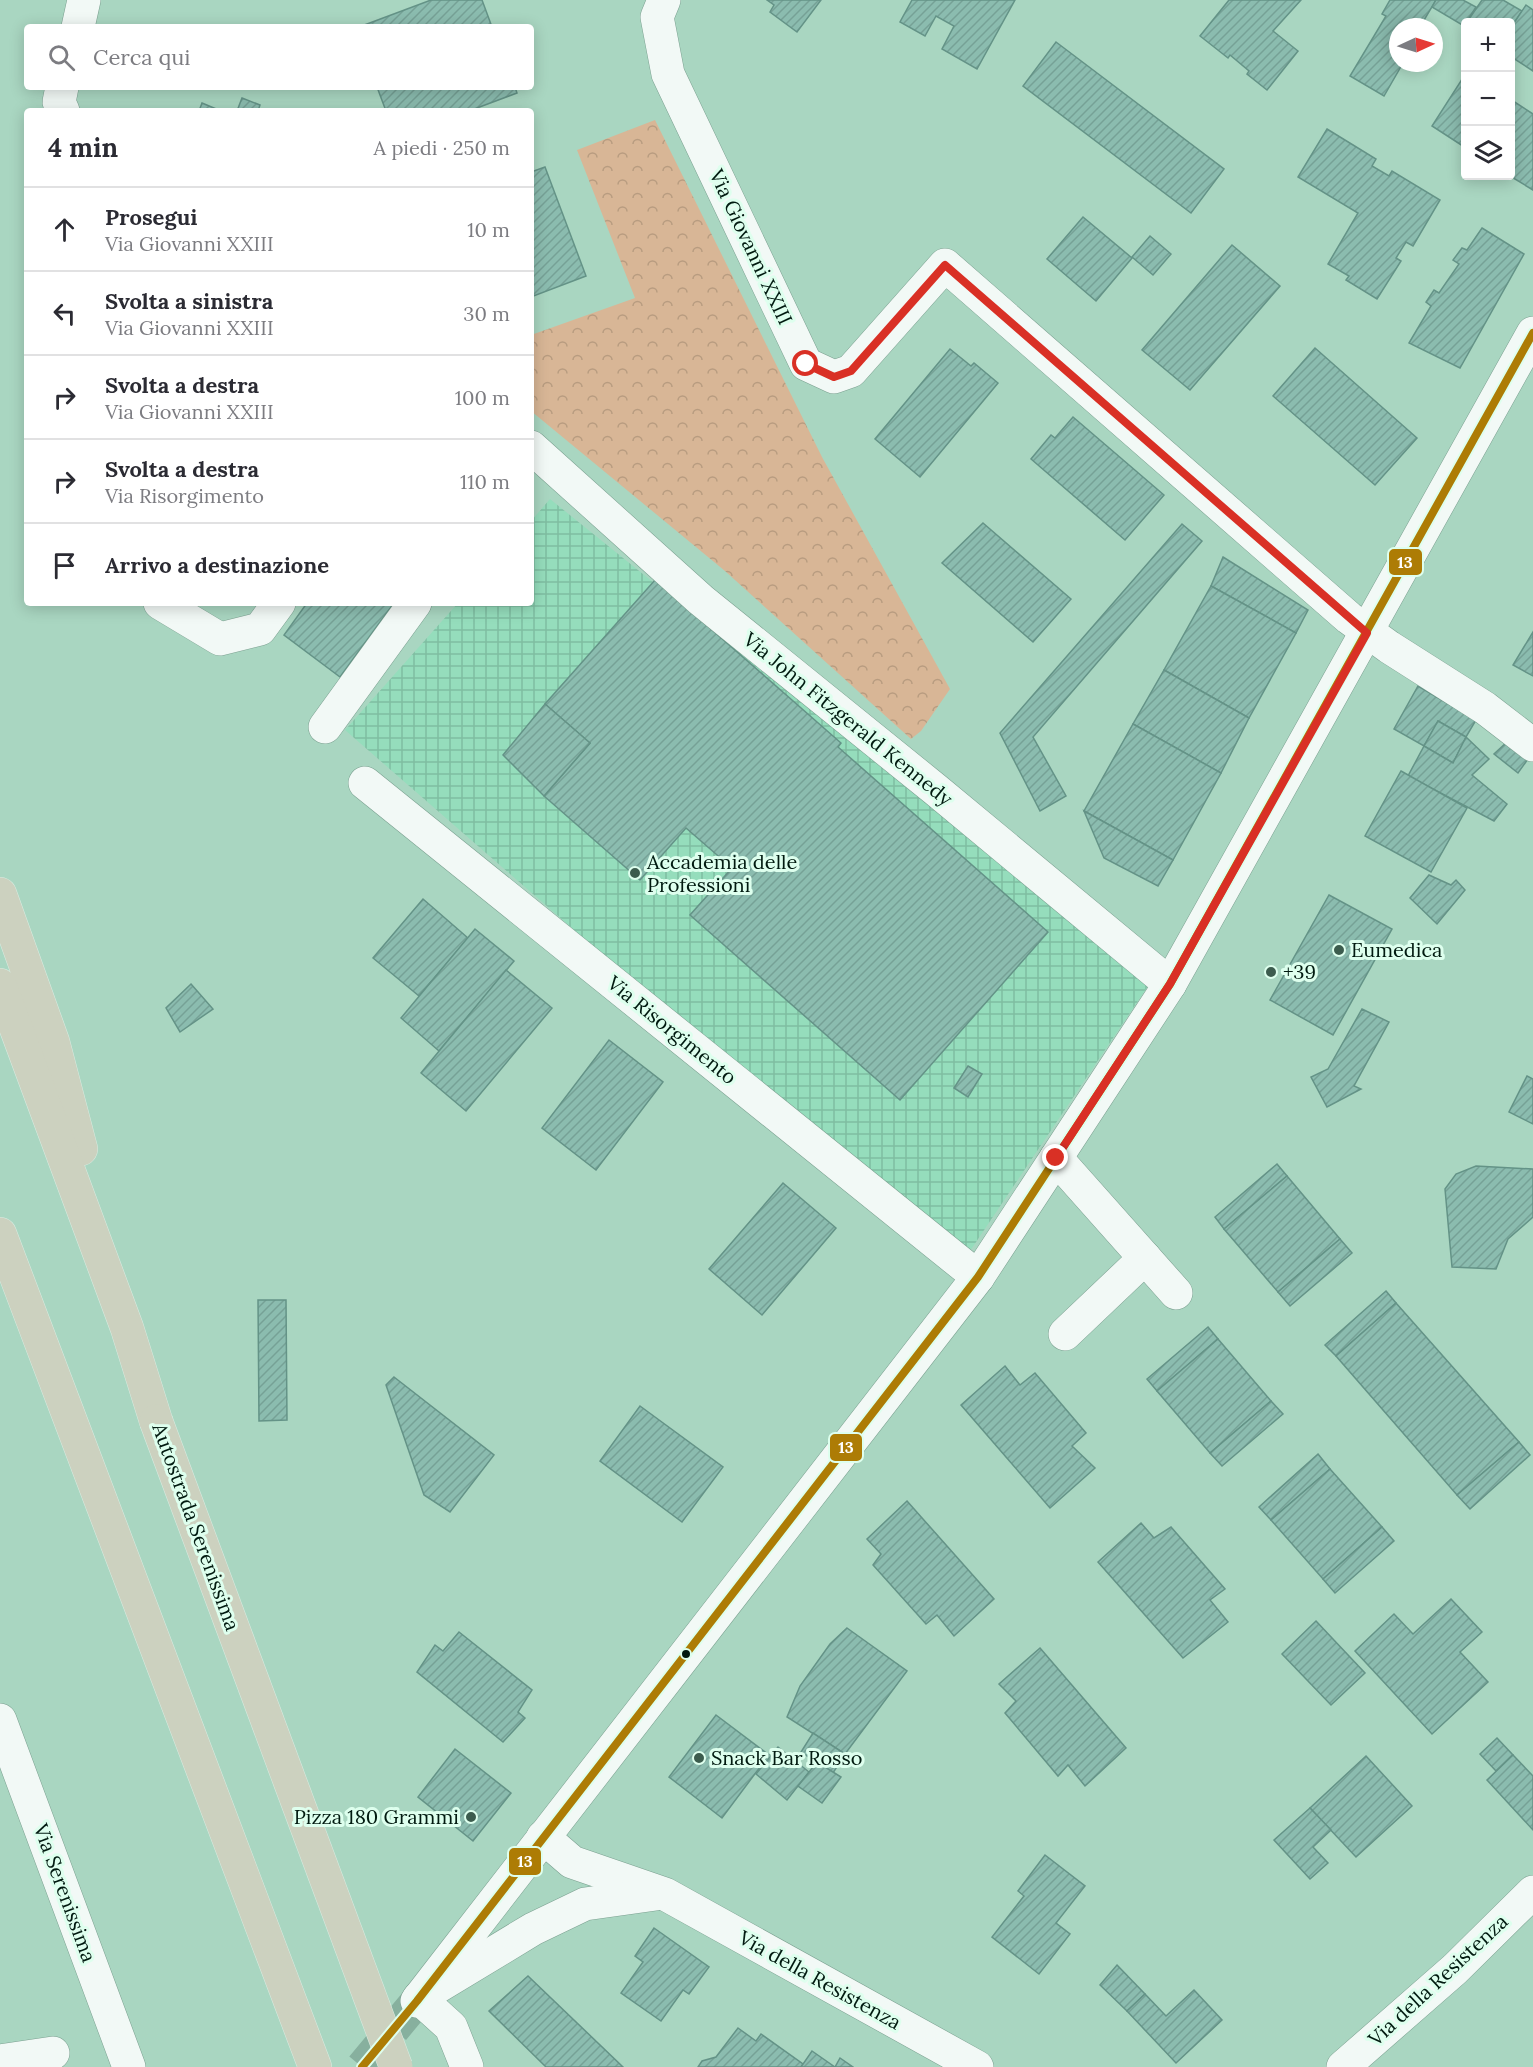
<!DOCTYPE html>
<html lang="it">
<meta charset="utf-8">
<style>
body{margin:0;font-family:Lora,serif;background:#f2f2f3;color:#2b2b33}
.controls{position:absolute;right:18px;top:18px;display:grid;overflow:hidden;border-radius:6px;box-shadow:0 3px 15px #0003}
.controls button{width:54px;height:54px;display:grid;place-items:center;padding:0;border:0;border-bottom:2px solid #e1e1e2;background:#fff;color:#2b2b33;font:30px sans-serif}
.compass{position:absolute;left:1389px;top:18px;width:54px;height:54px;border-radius:50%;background:#fff;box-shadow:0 3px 15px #0003;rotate:86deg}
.stop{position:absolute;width:18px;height:18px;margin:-14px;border:4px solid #d93025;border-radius:50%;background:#fff}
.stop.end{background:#d93025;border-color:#fff;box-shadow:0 2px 6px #0008}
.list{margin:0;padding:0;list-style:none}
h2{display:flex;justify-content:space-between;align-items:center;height:78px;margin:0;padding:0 24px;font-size:26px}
h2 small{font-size:20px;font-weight:400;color:#7c7c81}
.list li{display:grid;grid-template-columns:39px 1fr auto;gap:18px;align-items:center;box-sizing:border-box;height:84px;padding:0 24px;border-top:2px solid #e1e1e2}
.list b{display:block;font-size:22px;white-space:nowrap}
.list p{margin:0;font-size:20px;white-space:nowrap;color:#7c7c81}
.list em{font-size:20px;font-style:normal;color:#7c7c81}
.icon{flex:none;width:33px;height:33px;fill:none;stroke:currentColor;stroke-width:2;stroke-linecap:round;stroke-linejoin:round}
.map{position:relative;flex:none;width:1533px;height:2067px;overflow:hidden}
.search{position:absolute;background:#fff;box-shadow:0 3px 15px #0003;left:24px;top:24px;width:510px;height:66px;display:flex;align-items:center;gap:15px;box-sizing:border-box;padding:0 21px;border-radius:6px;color:#7c7c81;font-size:22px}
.panel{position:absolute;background:#fff;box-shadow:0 3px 15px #0003;left:24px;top:108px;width:510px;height:498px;border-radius:6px}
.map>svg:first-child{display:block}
.industrial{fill:url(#industrial-grid)}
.park{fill:url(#park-crowns)}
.building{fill:url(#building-hatch);stroke:#649387;stroke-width:1.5}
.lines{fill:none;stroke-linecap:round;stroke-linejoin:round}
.minor-tunnel{stroke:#87b09e;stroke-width:33;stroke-dasharray:33 16;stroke-linecap:butt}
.minor-casing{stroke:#7ba090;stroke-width:34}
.highway-casing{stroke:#d8ede3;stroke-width:34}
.minor{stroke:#f2f9f6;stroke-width:33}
.highway{stroke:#ccd1bf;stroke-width:33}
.highway-bridge-casing{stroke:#d8ede3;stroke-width:34;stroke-linecap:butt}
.highway-bridge{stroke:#ccd1bf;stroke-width:33}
.bus-1-casing{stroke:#deffee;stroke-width:12}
.bus-1{stroke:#ad7c05;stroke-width:8}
.route{stroke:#d93025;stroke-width:8}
.poi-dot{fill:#3c5c4e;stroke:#deffee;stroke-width:2}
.bus-dot{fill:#011a10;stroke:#deffee;stroke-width:2}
.labels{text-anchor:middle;stroke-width:6;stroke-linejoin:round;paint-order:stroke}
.street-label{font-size:20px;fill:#011a10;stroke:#deffee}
.poi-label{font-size:20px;fill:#011a10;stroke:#deffee;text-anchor:start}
.line-badge{stroke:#deffee;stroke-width:2}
.badge-label{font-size:16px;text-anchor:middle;font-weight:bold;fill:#fff}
</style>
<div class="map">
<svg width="1533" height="2067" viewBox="0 0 1533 2067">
<defs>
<pattern id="industrial-grid" width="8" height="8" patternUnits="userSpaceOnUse" patternTransform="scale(1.5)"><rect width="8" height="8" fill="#95ddbc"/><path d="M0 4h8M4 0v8" fill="none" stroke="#7fbda1"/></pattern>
<pattern id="park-crowns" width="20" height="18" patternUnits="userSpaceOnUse" patternTransform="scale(1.5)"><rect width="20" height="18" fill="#d8b696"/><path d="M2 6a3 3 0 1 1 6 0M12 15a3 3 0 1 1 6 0" fill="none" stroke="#b89c80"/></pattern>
<pattern id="building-hatch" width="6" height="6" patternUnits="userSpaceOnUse" patternTransform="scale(1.5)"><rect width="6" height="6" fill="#8bbcaf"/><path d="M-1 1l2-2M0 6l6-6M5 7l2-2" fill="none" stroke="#76a196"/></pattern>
</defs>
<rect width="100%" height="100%" fill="#a9d6c1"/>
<polygon class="industrial" points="550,499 1150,983 968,1254 627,976 345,730 458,603 531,603 531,521"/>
<polygon class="park" points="655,120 822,457 950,689 921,731 911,739 725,571 531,411 531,335 635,298 577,150"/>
<g class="building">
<polygon points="431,0 482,0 492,27 359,27"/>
<polygon points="767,0 821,0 797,32 770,12 774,5"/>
<polygon points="912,0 1015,0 977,69 942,49 954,26 936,16 925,36 900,22"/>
<polygon points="1229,0 1301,0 1273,31 1298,51 1267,90 1247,74 1249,71 1230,55 1228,58 1200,36"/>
<polygon points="1390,0 1436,0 1420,27 1398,27 1398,63 1403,63 1384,96 1350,76 1386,16 1382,14"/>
<polygon points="1436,0 1463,0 1476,7 1464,26 1432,7"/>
<polygon points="1482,0 1503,0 1522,11 1510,29 1510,22 1467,22"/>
<polygon points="1526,5 1533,10 1533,71 1510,56 1510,29"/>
<polygon points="1056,42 1224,169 1191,213 1023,86"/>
<polygon points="1466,73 1466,148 1432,126"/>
<polygon points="377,87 515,87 517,93 469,111 386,111"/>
<polygon points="242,98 260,105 258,111 237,111"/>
<polygon points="1510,99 1533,114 1533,190 1510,176"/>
<polygon points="202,103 221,111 199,111"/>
<polygon points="1327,129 1376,159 1372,166 1389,176 1392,171 1440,200 1413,246 1406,242 1396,258 1401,261 1377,299 1346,280 1349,276 1328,264 1358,213 1298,177"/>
<polygon points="545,167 586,276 531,297 531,172"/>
<polygon points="1083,217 1132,258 1096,301 1047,259"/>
<polygon points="1482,228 1524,254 1460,368 1409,343 1431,306 1426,302 1434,290 1439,293 1459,264 1453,260 1462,248 1467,250"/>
<polygon points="1150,236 1171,254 1153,275 1132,257"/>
<polygon points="1232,245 1280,286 1190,390 1142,350"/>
<polygon points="1315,348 1417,438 1375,485 1273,396"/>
<polygon points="950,349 971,366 974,363 998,383 920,477 875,439"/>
<polygon points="1073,417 1164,495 1125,540 1031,459 1051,435 1055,438"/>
<polygon points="983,523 1071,599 1033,642 942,563"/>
<polygon points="1182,524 1202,541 1033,737 1066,796 1040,811 1000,733"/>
<polygon points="1223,557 1308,610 1296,633 1211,586"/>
<polygon points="655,580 841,743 838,747 1048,932 900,1100 690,915 732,868 686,828 640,880 544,796 590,743 545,704"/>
<polygon points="1211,586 1296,633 1249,718 1164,670"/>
<polygon points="307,603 394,603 340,677 284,635"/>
<polygon points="1533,632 1533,676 1513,665"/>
<polygon points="1164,670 1249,718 1221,773 1133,724"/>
<polygon points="1418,686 1476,720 1466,737 1438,721 1424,746 1394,729"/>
<polygon points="545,704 590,743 544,796 503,755"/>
<polygon points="1438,721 1466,737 1453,763 1424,746"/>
<polygon points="1133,724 1221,773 1173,860 1084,811"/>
<polygon points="1466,737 1489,759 1472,775 1507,804 1494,821 1408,776 1424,746 1453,763"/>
<polygon points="1507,742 1528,759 1518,773 1494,754"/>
<polygon points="1401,771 1467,808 1431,872 1365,836"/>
<polygon points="1084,811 1173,860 1158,886 1104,858"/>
<polygon points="1429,875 1451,885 1456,880 1465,890 1437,924 1410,898"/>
<polygon points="1329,895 1392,929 1333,1035 1270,1000"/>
<polygon points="423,899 468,938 419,996 373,958"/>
<polygon points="475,929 514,961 439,1051 401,1018"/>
<polygon points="506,970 552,1008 466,1111 421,1073"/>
<polygon points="191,984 213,1009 180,1032 166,1008"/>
<polygon points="1362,1009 1389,1022 1354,1086 1361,1089 1327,1107 1311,1077 1328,1069"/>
<polygon points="609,1040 663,1082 596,1170 542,1128"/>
<polygon points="968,1066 982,1074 968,1097 954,1088"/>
<polygon points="1527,1076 1533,1079 1533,1124 1509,1112"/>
<polygon points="1277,1164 1287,1176 1224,1229 1215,1217"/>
<polygon points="1476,1166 1533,1169 1533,1217 1508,1239 1496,1269 1452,1267 1445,1189 1456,1174"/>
<polygon points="1287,1176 1340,1239 1278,1292 1224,1229"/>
<polygon points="783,1183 836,1228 762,1315 709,1269"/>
<polygon points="1340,1239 1352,1253 1290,1306 1278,1292"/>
<polygon points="1386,1291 1396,1303 1336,1356 1325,1345"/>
<polygon points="258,1300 286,1300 287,1420 259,1421"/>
<polygon points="1396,1303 1519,1442 1457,1495 1336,1356"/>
<polygon points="1208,1327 1218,1339 1157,1391 1147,1379"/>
<polygon points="1218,1339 1271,1401 1210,1453 1157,1391"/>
<polygon points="1005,1366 1020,1385 1035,1373 1086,1433 1072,1446 1095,1468 1050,1508 961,1405"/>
<polygon points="394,1377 494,1455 450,1512 424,1495 386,1385"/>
<polygon points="1271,1401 1283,1414 1222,1466 1210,1453"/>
<polygon points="640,1406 723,1467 682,1522 600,1461"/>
<polygon points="1519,1442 1530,1455 1470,1509 1457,1495"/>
<polygon points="1318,1454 1330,1469 1271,1520 1259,1507"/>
<polygon points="1330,1469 1382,1527 1323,1579 1271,1520"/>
<polygon points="907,1501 994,1599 954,1636 937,1615 926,1624 873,1565 881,1554 867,1539"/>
<polygon points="1141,1523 1154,1538 1171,1527 1225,1589 1210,1600 1228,1622 1183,1658 1098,1562"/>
<polygon points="1382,1527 1394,1541 1335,1593 1323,1579"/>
<polygon points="1451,1599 1482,1632 1460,1652 1488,1682 1432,1734 1355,1651 1394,1614 1413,1634"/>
<polygon points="1316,1621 1365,1673 1331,1705 1282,1654"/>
<polygon points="847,1628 907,1671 845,1754 787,1717 800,1686 830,1644"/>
<polygon points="459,1632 532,1690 518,1712 525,1718 503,1742 417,1672 435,1645 443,1651"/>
<polygon points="1040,1648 1126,1748 1085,1786 1068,1765 1058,1776 1005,1713 1016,1701 999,1684"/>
<polygon points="716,1715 769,1755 722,1818 669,1777"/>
<polygon points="813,1733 845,1754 833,1773 801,1752"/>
<polygon points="1497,1738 1513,1755 1496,1771 1480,1754"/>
<polygon points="778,1747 809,1772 787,1800 756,1774"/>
<polygon points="455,1749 511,1793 473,1841 418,1797"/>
<polygon points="1513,1755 1533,1776 1533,1830 1487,1780"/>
<polygon points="1366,1756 1412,1806 1356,1857 1310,1808"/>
<polygon points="817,1762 841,1777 822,1803 798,1786"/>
<polygon points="1310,1808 1331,1830 1313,1847 1328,1863 1310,1879 1274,1840"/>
<polygon points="1045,1855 1085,1886 1056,1923 1070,1934 1039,1974 992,1937 1024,1896 1018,1891"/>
<polygon points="654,1928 709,1967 689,1994 683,1990 661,2021 621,1993 643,1962 635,1956"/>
<polygon points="1117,1965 1145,1994 1127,2011 1100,1985"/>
<polygon points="528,1976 623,2067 546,2067 489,2011"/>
<polygon points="1194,1990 1222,2020 1176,2063 1127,2011 1145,1994 1166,2016"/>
<polygon points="738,2028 756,2041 761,2034 803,2064 801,2067 698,2067 702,2061 716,2057"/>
<polygon points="812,2051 835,2067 840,2058 853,2067 801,2067"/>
</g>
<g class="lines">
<polyline class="minor-tunnel" points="362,2067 417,2001"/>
<defs>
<g id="minor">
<polyline points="664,0 657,17 668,74 806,364 834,377 851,371 945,265 1349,618 1389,647 1485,708 1533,745"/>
<polyline points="78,27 84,0"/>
<polyline points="62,87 59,102 63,111"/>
<polyline points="531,447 701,600 936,790 1170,984"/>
<polyline points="160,603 220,639 260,629 279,603"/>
<polyline points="325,727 415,603"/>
<polyline points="365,783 978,1277"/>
<polyline points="1056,1158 1176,1293"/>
<polyline points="1065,1334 1145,1258"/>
<polyline points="0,1720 129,2067"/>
<polyline points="543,1837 572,1862 665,1894 977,2067"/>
<polyline points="417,2001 978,1277 1170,984 1533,333"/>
<polyline points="0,2061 53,2053"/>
<polyline points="467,2067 451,2027 419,1998 533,1929 585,1904 656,1894"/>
<polyline points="1343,2067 1455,1969 1533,1892"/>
</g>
<g id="highway">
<polyline points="0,894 53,1042 81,1149"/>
<polyline points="0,985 127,1328 156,1421"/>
<polyline points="0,1234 315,2067"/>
</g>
</defs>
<use href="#minor" class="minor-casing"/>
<use href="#highway" class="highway-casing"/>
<use href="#minor" class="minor"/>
<use href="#highway" class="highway"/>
<defs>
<polyline id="highway-bridge" points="156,1421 396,2067"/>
</defs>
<use href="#highway-bridge" class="highway-bridge-casing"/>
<use href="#highway-bridge" class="highway-bridge"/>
<defs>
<polyline id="bus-1" points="362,2067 417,2001 978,1277 1170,984 1533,333"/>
</defs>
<use href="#bus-1" class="bus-1-casing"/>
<use href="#bus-1" class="bus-1"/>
</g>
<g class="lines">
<polyline class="route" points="806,364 834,377 851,371 945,265 1367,633 1170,984 1056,1158"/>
</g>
<g class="poi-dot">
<circle cx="635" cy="873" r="6"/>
<circle cx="1339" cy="950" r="6"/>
<circle cx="1271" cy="972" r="6"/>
<circle cx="699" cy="1758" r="6"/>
<circle cx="471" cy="1817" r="6"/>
</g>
<circle class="bus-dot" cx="686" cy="1654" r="5"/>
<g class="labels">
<g class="street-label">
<text transform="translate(751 247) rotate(65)" y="7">Via Giovanni XXIII</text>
<text transform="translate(848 719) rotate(39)" y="7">Via John Fitzgerald Kennedy</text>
<text transform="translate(672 1030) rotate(39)" y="7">Via Risorgimento</text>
<text transform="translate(196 1527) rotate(70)" y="7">Autostrada Serenissima</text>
<text transform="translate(65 1893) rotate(70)" y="7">Via Serenissima</text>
<text transform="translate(820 1980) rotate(29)" y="7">Via della Resistenza</text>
<text transform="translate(1438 1980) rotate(-43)" y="7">Via della Resistenza</text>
</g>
<g class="poi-label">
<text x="647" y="869">Accademia delle<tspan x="647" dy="23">Professioni</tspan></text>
<text x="1351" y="957">Eumedica</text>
<text x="1283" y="979">+39</text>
<text x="711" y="1765">Snack Bar Rosso</text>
<text x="459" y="1824" text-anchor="end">Pizza 180 Grammi</text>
</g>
</g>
<g class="line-badge">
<rect x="1388" y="548" width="35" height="28" rx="6" fill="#ad7c05"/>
<rect x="829" y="1433" width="34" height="29" rx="6" fill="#ad7c05"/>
<rect x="508" y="1847" width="34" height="29" rx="6" fill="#ad7c05"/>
</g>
<g class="badge-label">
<text x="1405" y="568">13</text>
<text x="846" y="1453">13</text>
<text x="525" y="1867">13</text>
</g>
</svg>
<div class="controls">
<button>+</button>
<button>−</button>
<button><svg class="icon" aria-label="layers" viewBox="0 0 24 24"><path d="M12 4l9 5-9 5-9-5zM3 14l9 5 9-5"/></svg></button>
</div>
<svg class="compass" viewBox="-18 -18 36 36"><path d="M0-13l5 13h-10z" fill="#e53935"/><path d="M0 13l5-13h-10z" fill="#7c7c81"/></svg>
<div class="stop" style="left:806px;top:364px"></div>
<div class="stop end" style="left:1056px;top:1158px"></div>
<div class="search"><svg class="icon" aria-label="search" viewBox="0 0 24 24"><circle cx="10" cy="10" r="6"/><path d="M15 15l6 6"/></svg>Cerca qui</div>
<section class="panel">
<h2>4 min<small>A piedi · 250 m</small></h2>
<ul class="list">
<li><svg class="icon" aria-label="ahead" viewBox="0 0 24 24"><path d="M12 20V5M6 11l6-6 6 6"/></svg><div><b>Prosegui</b><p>Via Giovanni XXIII</p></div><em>10 m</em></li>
<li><svg class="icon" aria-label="left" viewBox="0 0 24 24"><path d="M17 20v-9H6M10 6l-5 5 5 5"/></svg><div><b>Svolta a sinistra</b><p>Via Giovanni XXIII</p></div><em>30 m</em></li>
<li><svg class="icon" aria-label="right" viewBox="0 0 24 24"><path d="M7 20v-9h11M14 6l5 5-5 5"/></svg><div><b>Svolta a destra</b><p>Via Giovanni XXIII</p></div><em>100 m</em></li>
<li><svg class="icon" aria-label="right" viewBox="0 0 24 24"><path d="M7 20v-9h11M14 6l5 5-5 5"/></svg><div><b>Svolta a destra</b><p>Via Risorgimento</p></div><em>110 m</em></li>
<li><svg class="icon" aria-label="arrive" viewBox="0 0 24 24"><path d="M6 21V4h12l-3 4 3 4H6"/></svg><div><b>Arrivo a destinazione</b></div></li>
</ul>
</section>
</div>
